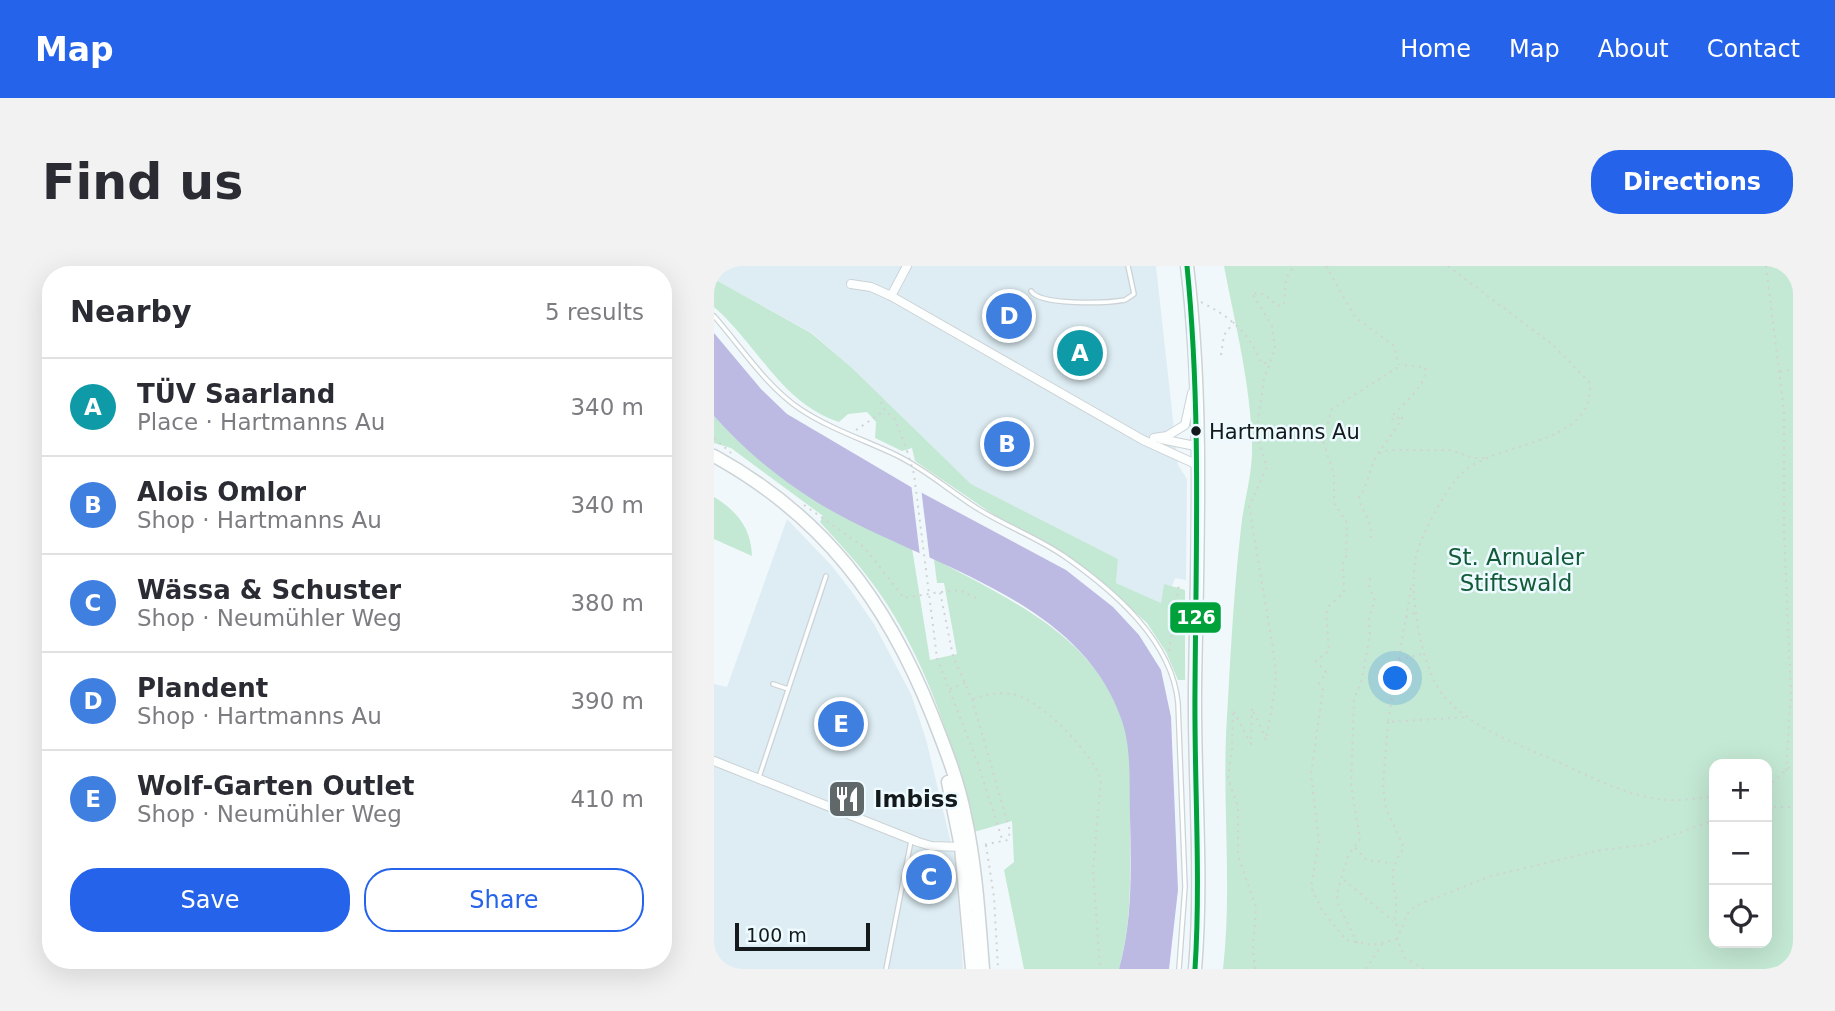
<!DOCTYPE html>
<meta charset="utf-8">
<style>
body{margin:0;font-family:"DejaVu Sans",sans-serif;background:#f2f2f3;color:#2b2b33}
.controls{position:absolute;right:21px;bottom:21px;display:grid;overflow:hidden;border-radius:14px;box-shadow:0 7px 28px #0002}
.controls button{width:63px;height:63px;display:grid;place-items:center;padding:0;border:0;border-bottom:2px solid #e1e1e2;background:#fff;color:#2b2b33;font:35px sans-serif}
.scale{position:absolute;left:21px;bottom:18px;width:135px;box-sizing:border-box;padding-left:7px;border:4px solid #141a1c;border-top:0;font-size:19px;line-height:24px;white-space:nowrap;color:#141a1c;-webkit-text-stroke:5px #edfaff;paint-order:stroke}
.you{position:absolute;left:682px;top:413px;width:24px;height:24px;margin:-18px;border:5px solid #fff;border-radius:50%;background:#1a73e8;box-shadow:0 0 0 10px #1a73e833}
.badge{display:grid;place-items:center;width:46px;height:46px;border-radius:50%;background:#2563eb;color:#fff;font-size:23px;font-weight:700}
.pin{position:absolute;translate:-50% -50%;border:4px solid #fff;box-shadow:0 2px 7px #0006}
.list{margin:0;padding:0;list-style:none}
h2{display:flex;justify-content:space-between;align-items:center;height:91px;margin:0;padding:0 28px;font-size:30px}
h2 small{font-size:23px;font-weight:400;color:#7c7c81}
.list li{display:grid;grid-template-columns:46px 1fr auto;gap:21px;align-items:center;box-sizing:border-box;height:98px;padding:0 28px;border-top:2px solid #e1e1e2}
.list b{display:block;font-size:26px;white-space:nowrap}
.list p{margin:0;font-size:23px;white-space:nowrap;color:#7c7c81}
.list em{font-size:23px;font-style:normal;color:#7c7c81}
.actions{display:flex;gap:14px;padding:21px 28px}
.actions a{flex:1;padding:16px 0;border:2px solid #2563eb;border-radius:28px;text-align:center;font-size:24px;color:#2563eb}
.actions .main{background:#2563eb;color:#fff}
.icon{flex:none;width:38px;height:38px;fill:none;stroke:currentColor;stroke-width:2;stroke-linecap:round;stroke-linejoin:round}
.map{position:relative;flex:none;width:1079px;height:703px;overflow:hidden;border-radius:28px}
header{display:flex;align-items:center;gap:42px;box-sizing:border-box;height:98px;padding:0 35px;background:#2563eb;color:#fff}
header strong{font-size:33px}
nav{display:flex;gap:38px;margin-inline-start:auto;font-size:24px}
.intro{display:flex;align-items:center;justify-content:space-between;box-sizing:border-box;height:168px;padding:0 42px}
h1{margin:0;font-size:49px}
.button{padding:18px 32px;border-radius:28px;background:#2563eb;color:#fff;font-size:24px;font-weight:700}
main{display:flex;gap:42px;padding:0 42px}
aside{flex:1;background:#fff;border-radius:28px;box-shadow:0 7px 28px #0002}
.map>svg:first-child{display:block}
.built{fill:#ddedf3}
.green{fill:#c3e8d3;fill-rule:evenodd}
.water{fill:#bcb9e3}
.pier{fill:#f1f8fb}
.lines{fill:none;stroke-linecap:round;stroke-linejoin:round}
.service-casing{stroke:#ccd2d5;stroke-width:6}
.minor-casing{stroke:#ccd2d5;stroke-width:10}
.primary-casing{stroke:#ccd2d5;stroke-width:15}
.path{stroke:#d1d3d3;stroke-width:2;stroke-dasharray:2 5;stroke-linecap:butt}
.service{stroke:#fdfefe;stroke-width:3.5}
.minor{stroke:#fdfefe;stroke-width:8}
.primary{stroke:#fdfefe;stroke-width:12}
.path-bridge{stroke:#d1d3d3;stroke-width:2;stroke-dasharray:2 5;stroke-linecap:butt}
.bus-1-casing{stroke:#edfaff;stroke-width:10}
.bus-1{stroke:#00a13a;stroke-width:5}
.bus-dot{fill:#141a1c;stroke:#edfaff;stroke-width:2.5}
.labels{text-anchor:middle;stroke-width:5;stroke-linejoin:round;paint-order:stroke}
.bus-label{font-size:21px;fill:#141a1c;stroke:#edfaff;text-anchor:start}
.park-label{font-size:23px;fill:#135b36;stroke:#edfaff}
.poi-label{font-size:23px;font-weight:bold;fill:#141a1c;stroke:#edfaff;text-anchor:start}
.line-badge{stroke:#edfaff;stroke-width:2.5}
.badge-label{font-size:19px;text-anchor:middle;font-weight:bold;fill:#fff}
</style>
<header>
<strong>Map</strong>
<nav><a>Home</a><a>Map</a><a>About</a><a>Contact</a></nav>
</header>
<div class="intro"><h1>Find us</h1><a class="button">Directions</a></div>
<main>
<aside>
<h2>Nearby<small>5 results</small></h2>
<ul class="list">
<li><span class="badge" style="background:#0f9aa8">A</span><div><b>TÜV Saarland</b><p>Place · Hartmanns Au</p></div><em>340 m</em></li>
<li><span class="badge" style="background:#3f7fe0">B</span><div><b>Alois Omlor</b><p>Shop · Hartmanns Au</p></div><em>340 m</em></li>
<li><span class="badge" style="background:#3f7fe0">C</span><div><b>Wässa &amp; Schuster</b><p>Shop · Neumühler Weg</p></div><em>380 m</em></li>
<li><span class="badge" style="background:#3f7fe0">D</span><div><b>Plandent</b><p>Shop · Hartmanns Au</p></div><em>390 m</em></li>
<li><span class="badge" style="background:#3f7fe0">E</span><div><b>Wolf-Garten Outlet</b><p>Shop · Neumühler Weg</p></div><em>410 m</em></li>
</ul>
<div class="actions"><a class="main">Save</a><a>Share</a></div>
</aside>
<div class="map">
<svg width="1079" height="703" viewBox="0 0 1079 703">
<rect width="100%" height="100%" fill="#f1f8fb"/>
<g class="built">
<polygon points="0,0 442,0 464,199 473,213 472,314 461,312 458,320 450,319 447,337 402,317 404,293 257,218 137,101 98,67 0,13"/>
<polygon points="73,253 118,300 138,326 160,358 197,428 212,473 242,598 249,703 0,703 0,418 13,421"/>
</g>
<g class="green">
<path d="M510 0H1079V703H509C518 625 509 548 512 469 516 401 519 331 527 262 530 233 539 208 538 179 537 119 521 58 510 0ZM1000 498H1053V677H1000Z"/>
<path d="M0 13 97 67 137 101 257 218 404 293 402 317 447 337 450 318 471 324V414H464L452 386 433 357 395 323 351 288 280 249 201 195 198 182 188 185 161 172 162 156 153 146 134 148 125 156C67 137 44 79 0 41Z"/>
<path d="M0 150C54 212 125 248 198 282L216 394 243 388 230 317H223L220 293C293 332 386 372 410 460 419 494 417 532 416 566 416 615 418 655 405 703H310L290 604 300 596 298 555 260 566C240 480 212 390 159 318 143 296 124 276 106 256L109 250 17 182 0 177Z"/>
<path d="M0 231C23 245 37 262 38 290L0 273Z"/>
</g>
<path class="water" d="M0 67 47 123 73 148 197 221 352 304 399 341 425 369 447 404 457 451 464 624 455 703H405C419 653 417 602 416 550 415 519 418 485 408 455 366 328 202 298 101 235 64 212 28 182 0 150Z"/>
<polygon class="pier" points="197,217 207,222 216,295 206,290"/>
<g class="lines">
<defs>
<g id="service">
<path d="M317 25C326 40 394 37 411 34L420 28 414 0"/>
<path d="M0 50C27 81 52 120 86 143 116 163 151 174 182 189 213 204 238 227 266 244 294 261 324 272 350 290 399 324 458 374 464 437L471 621 465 703"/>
<polyline points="59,418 74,423"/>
<polyline points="45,511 112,310"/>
<polyline points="172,703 197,575"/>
</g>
<g id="minor">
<polyline points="137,18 157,21 177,30 429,174 486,200"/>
<polyline points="177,30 193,0"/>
<polyline points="440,172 453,170 471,159 478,127"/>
<polyline points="447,173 486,181"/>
<polyline points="0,495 204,576 217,580 250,581"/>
</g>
<g id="primary">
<path d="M473 0C490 141 483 281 481 423 480 516 489 609 481 703"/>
<path d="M0 190C109 250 172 334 218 449 231 482 244 514 251 550 262 600 265 652 269 703"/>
<polyline points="234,516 247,581 258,703"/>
</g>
</defs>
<use href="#service" class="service-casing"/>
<use href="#minor" class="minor-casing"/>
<use href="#primary" class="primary-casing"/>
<g class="path">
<polyline points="612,0 641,51 680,80 685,99"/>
<path d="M734 0 839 79 876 117C880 182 781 174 747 208 731 224 707 269 702 291 694 324 707 402 729 429 753 458 795 475 828 489 869 506 907 530 953 534 968 535 985 532 1000 531"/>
<polyline points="1052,0 1070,145 1070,266 1077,427 1072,505"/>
<path d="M487 36C515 50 536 67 547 97H555"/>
<polyline points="507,89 510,69 520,56"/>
<polyline points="1066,106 1079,103"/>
<polyline points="167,136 171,145 181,153 193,185"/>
<polyline points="142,164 170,145"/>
<polyline points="0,172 17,187"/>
<polyline points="665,187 674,184 736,184 760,192 773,192"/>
<polyline points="90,239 150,281 190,332 226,326 239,390 258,433 296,565 294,574 269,579"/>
<path d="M657 272C658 249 647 248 645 231 655 217 655 203 663 189 671 176 682 164 689 150L679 154 677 151C688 139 715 118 711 101L686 99"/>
<polyline points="697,322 674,456 753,451"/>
<polyline points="227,326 245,324 266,334"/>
<polyline points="692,351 702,346"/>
<polyline points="455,385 465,318"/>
<polyline points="223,392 263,495 289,576"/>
<polyline points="685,394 710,387"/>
<polyline points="236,423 251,417"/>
<path d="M259 433C273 428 287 425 302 429 329 436 379 488 387 514L379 603 386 703"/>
<path d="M674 456 669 518 672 542 690 582C666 615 689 622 680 656L685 662"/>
<polyline points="1053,521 1079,498"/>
<polyline points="1053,541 1079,541"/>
<polyline points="272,579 280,631 284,703"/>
<polyline points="641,582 653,594 678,597"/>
<polyline points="630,614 679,655"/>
<polyline points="683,673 659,679 632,674 608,644 597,621 605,576 597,508 609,424 605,418 612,406 602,395 615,385 612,347 614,341 630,326 629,298 632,290 633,257 620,237 620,208 609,175 618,143 686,100"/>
<polyline points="643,677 624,638 623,627 634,590 646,573 637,520 640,432 647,417 656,369 655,350 661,335 655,319 657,307"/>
<polyline points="541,703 539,683 542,641 524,590 524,541 514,512 518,483 519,444 537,478 538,442 552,474 562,416 560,388 535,240 553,201 542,168 550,113 561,83 558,60 538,27 550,28 563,40 570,38 572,12 580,0"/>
<polyline points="652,703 669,677"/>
<polyline points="710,703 691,692 683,673 694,647 703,639 777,610 887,584 931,579 1000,554"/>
</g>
<use href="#service" class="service"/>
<use href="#minor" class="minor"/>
<use href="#primary" class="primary"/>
<polyline class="path-bridge" points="193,185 200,208 223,392"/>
<defs>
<path id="bus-1" d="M473 0C487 141 482 281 481 423 480 516 487 609 481 703"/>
</defs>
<use href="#bus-1" class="bus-1-casing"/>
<use href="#bus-1" class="bus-1"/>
</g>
<defs>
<symbol id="restaurant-square" viewBox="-11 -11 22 22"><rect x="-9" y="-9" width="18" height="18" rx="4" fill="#61686a" stroke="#edfaff"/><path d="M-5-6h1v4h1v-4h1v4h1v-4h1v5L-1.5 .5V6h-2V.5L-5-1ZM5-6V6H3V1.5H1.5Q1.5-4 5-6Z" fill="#fff"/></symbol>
</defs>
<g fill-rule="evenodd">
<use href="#restaurant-square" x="111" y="511" width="44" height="44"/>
</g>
<circle class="bus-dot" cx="482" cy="165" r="6"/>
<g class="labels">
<g class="bus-label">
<text x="495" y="173">Hartmanns Au</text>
</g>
<g class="park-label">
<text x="802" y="299">St. Arnualer<tspan x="802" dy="26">Stiftswald</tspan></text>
</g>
<g class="poi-label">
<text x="160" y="541">Imbiss</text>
</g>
</g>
<rect class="line-badge" x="455" y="335" width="53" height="33" rx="7" fill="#00a13a"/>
<g class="badge-label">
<text x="482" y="358">126</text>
</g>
</svg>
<div class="controls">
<button>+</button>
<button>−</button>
<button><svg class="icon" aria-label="locate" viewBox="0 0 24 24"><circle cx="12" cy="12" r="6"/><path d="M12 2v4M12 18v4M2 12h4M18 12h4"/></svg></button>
</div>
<div class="scale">100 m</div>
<div class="you"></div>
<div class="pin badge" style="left:366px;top:87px;background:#0f9aa8">A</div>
<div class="pin badge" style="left:293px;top:178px;background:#3f7fe0">B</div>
<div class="pin badge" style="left:215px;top:611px;background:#3f7fe0">C</div>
<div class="pin badge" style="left:295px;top:50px;background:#3f7fe0">D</div>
<div class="pin badge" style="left:127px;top:458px;background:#3f7fe0">E</div>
</div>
</main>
